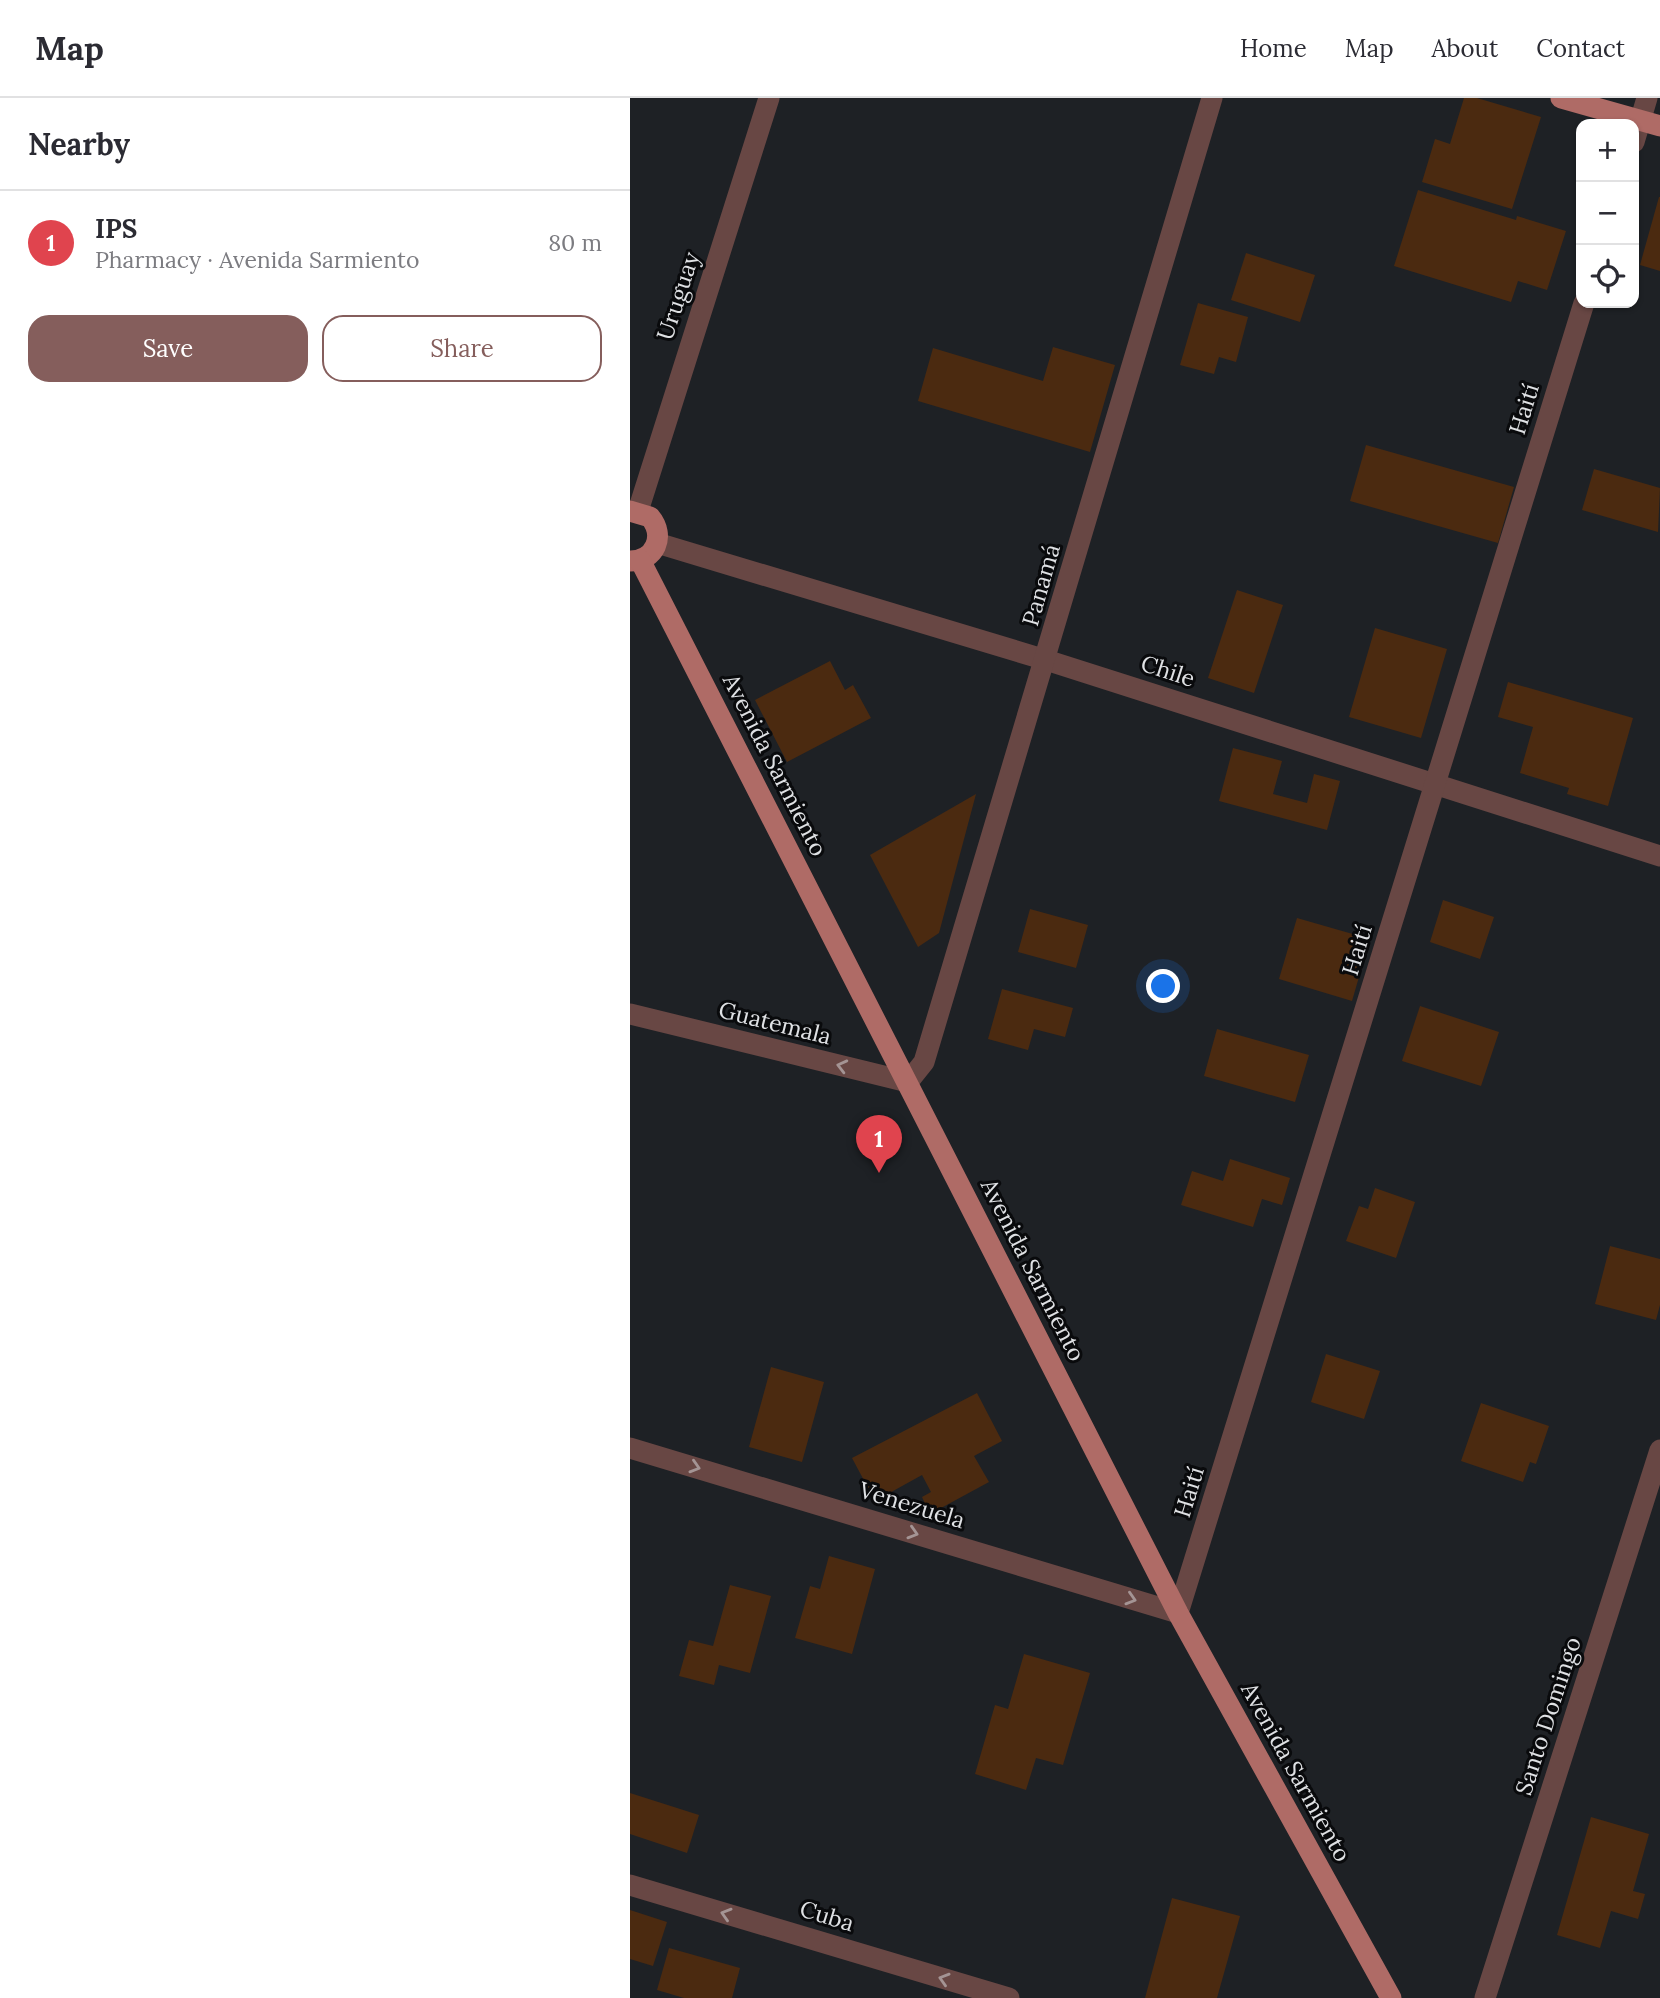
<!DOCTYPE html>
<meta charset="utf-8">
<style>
body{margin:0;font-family:Lora,serif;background:#f7f7f7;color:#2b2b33}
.controls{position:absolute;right:21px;top:21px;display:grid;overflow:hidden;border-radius:14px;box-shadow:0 2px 5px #0004}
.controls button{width:63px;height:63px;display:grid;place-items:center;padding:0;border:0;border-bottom:2px solid #e1e1e2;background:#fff;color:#2b2b33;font:35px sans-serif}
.you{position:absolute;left:534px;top:889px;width:24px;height:24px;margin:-18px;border:5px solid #fff;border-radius:50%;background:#1a73e8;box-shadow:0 0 0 10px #1a73e833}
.badge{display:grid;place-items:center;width:46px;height:46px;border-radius:50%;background:#855e5c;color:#fff;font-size:23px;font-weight:700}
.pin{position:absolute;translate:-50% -58px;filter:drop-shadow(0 2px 4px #0008)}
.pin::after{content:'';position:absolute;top:37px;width:24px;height:21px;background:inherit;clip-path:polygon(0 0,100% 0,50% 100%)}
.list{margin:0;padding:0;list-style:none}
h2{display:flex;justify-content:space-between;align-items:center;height:91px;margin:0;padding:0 28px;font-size:30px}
h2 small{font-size:23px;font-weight:400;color:#7c7c81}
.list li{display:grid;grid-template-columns:46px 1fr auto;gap:21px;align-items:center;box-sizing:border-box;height:105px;padding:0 28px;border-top:2px solid #e1e1e2}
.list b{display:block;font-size:26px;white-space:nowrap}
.list p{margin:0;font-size:23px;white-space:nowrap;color:#7c7c81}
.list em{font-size:23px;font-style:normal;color:#7c7c81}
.actions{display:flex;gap:14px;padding:21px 28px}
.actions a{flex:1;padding:16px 0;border:2px solid #855e5c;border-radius:21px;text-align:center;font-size:24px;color:#855e5c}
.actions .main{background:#855e5c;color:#fff}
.icon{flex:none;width:38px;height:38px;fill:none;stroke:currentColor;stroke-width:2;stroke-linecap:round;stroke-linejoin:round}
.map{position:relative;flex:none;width:1030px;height:1900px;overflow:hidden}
header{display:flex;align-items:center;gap:42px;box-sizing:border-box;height:98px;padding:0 35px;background:#fff;border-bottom:2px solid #e1e1e2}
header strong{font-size:33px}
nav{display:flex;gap:38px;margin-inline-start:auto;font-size:24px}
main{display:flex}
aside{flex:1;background:#fff}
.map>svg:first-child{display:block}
.building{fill:#4b2a10}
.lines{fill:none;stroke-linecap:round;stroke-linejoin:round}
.minor{stroke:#684744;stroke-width:21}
.major{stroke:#af6b66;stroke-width:21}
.oneway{stroke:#a49494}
.labels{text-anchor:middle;stroke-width:6;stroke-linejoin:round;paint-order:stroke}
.street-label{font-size:23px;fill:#dfe1e4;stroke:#090a0c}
</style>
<header>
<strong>Map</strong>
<nav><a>Home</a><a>Map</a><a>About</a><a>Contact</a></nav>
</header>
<main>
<aside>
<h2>Nearby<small></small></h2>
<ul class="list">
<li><span class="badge" style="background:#e0444e">1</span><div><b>IPS</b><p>Pharmacy · Avenida Sarmiento</p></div><em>80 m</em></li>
</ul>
<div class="actions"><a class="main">Save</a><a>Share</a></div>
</aside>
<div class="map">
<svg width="1030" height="1900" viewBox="0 0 1030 1900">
<rect width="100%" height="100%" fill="#1e2125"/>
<g class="building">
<polygon points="834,0 847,0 911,19 882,111 792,84 805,41 820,46"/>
<polygon points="788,92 886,122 887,118 936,133 917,192 888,183 881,204 764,168"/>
<polygon points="1029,99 1030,99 1030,173 1010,167"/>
<polygon points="616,155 685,177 670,224 601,202"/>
<polygon points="568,205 618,219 606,264 589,259 584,276 550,267"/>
<polygon points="423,249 485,267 460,354 288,303 303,250 413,283"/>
<polygon points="736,347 884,389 868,445 720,403"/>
<polygon points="964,371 1030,390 1028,434 952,412"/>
<polygon points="607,492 653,507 624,595 578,580"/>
<polygon points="745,530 817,551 791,640 719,619"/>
<polygon points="200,563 215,592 223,587 241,620 157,664 125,602"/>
<polygon points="878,584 1003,620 978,708 937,696 939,690 890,675 903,629 868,619"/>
<polygon points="603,650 652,663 643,696 677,705 684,676 710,683 697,732 589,703"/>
<polygon points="346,696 309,835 288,849 240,757"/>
<polygon points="813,802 864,819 850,861 800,844"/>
<polygon points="400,811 458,827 446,870 388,854"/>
<polygon points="667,820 740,841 722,903 649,881"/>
<polygon points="372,891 443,910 435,939 404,931 398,952 358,941"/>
<polygon points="790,908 869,934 851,988 772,963"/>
<polygon points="587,931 679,957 665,1004 574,978"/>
<polygon points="600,1061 660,1080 652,1107 632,1101 623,1129 551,1107 562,1073 593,1083"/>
<polygon points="745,1090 785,1104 766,1160 716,1143 729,1108 738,1111"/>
<polygon points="980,1148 1030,1161 1030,1207 1026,1222 965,1206"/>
<polygon points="696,1256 750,1273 734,1321 681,1304"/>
<polygon points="141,1269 194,1284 172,1364 119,1349"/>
<polygon points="347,1295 372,1343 344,1358 359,1384 300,1416 292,1399 301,1394 292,1377 245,1403 222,1360"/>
<polygon points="851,1305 919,1328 906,1366 900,1364 893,1384 831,1363"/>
<polygon points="199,1458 245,1471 222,1556 165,1540 180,1488 190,1491"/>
<polygon points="100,1487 141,1498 120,1575 89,1567 84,1587 49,1578 59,1542 83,1548"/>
<polygon points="394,1556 460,1575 433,1667 406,1660 396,1692 345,1676 365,1607 378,1611"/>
<polygon points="0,1695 69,1717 57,1755 0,1736"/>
<polygon points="961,1719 1019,1736 1003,1793 1015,1796 1008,1821 981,1813 970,1850 927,1837"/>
<polygon points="542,1800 610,1818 587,1900 515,1900"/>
<polygon points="0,1812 37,1824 23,1868 0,1861"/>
<polygon points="39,1850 110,1870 102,1900 54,1900 27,1892"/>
</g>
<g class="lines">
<g class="minor">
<polyline points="1004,44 1017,0"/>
<polyline points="8,413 139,0"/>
<polyline points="27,445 416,562 1030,758"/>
<polyline points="0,916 278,984 294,964 582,0"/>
<polyline points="0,1350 548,1515 954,205"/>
<polyline points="0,1787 379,1900"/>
<polyline points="855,1900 1030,1352"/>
</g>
<g class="major">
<polyline points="931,0 1030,28"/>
<path d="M0 413 20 419C36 438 25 463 0 463"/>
<polyline points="10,462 548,1515 761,1900"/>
</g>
</g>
<defs><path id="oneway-chevron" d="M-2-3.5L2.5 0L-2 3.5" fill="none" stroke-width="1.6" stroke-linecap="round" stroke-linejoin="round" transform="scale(1.75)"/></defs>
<g class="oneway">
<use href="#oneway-chevron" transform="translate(212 968) rotate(-166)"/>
<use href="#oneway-chevron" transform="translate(65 1369) rotate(17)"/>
<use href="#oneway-chevron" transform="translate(283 1435) rotate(17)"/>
<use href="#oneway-chevron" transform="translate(501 1501) rotate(17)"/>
<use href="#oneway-chevron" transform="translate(96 1816) rotate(-163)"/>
<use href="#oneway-chevron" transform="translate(314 1881) rotate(-163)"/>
</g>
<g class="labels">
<g class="street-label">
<text transform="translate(48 198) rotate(-72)" y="8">Uruguay</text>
<text transform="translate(894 311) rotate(-73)" y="8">Haití</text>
<text transform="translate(411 487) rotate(-74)" y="8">Panamá</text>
<text transform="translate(538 573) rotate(18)" y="8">Chile</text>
<text transform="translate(145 667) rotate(63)" y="8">Avenida Sarmiento</text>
<text transform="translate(727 852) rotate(-73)" y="8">Haití</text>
<text transform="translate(145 925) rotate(14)" y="8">Guatemala</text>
<text transform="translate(403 1172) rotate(63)" y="8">Avenida Sarmiento</text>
<text transform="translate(559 1394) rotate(-73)" y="8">Haití</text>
<text transform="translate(282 1407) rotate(17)" y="8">Venezuela</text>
<text transform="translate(918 1618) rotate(-72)" y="8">Santo Domingo</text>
<text transform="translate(666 1674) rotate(61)" y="8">Avenida Sarmiento</text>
<text transform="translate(197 1818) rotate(17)" y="8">Cuba</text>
</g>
</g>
</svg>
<div class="controls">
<button>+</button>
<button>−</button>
<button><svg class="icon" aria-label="locate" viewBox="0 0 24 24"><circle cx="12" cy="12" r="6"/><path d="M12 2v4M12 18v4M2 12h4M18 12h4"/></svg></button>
</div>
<div class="you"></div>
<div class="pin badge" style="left:249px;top:1075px;background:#e0444e">1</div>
</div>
</main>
